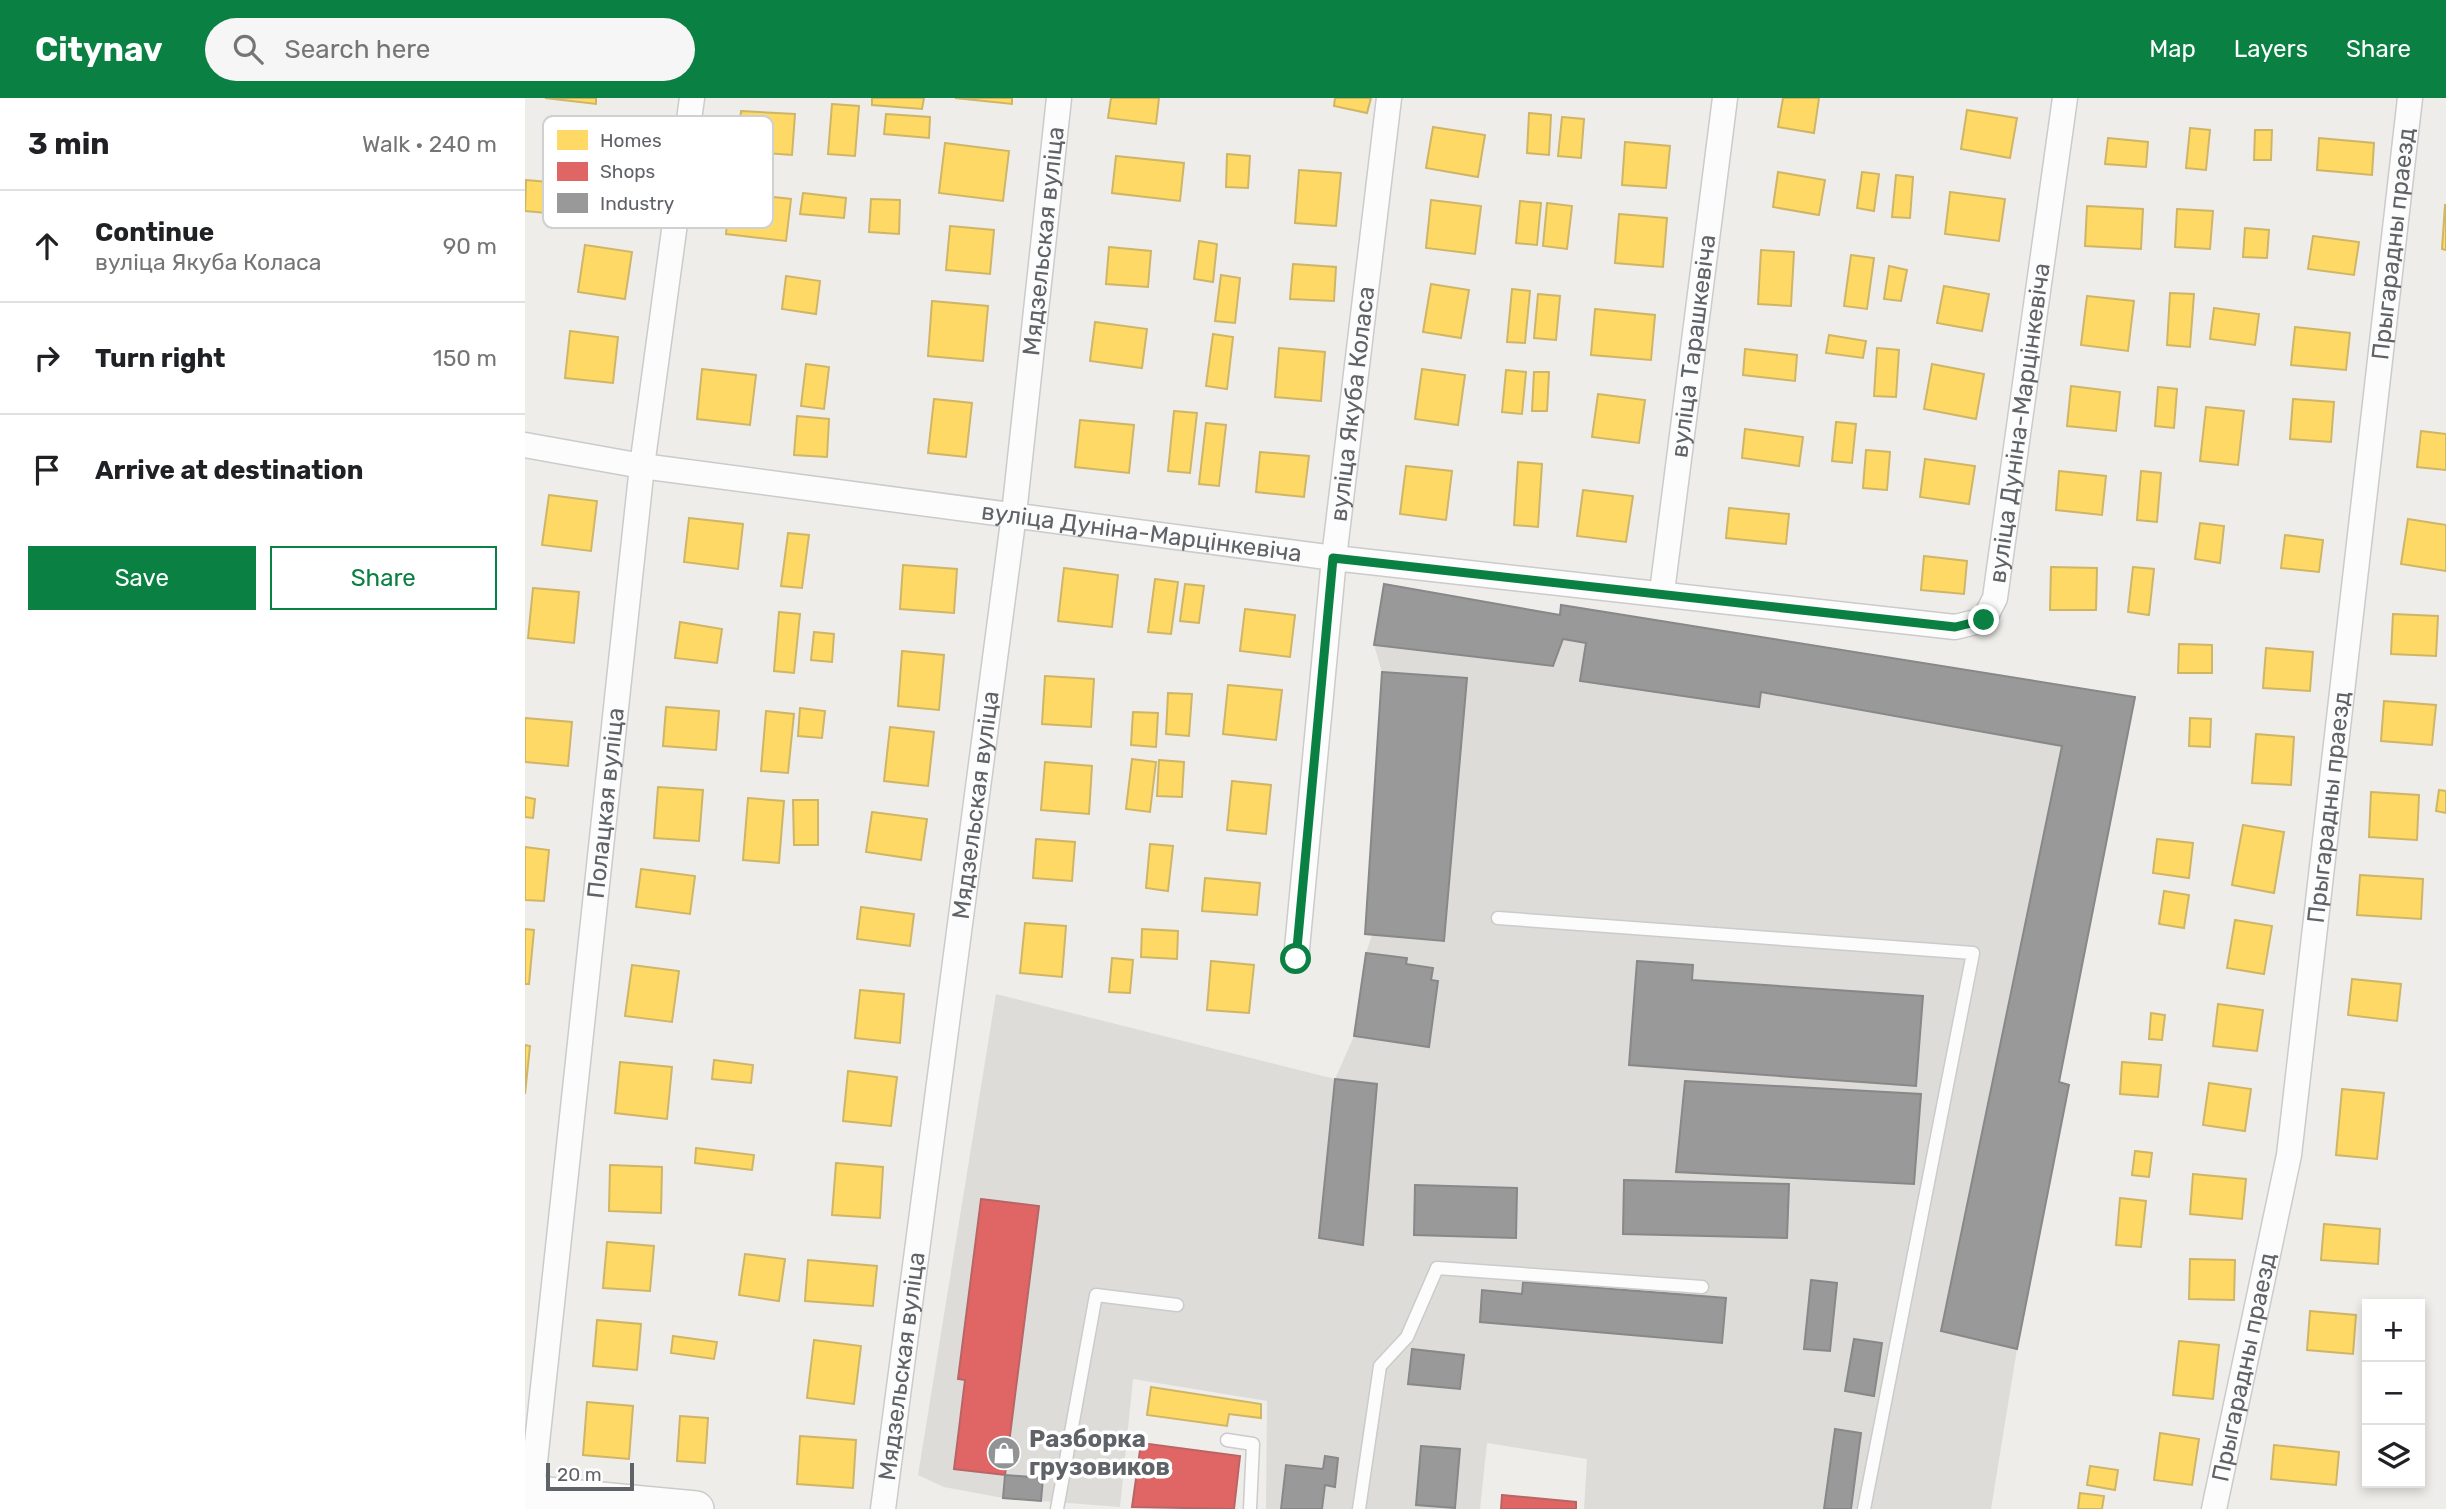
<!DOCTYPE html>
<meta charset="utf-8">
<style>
body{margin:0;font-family:Rubik,sans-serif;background:#f6f6f6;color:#202124}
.controls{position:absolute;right:21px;bottom:21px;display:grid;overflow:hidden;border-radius:0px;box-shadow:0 4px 10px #0003}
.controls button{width:63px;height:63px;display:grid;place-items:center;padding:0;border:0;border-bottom:2px solid #e0e0e0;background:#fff;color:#202124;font:35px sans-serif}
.scale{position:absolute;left:21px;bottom:18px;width:88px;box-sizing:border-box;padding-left:7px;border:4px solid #5f6266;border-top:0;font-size:19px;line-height:24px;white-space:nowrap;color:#5f6266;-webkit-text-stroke:5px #fff;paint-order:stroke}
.stop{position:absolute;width:21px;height:21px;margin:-16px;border:5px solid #0b8043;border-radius:50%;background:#fff}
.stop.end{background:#0b8043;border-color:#fff;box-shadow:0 2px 7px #0008}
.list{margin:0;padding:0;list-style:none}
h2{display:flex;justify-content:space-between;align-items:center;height:91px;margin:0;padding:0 28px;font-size:30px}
h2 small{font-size:23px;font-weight:400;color:#757577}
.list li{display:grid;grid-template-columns:46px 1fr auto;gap:21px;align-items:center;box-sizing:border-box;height:112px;padding:0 28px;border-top:2px solid #e0e0e0}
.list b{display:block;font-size:26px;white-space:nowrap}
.list p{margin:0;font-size:23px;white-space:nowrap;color:#757577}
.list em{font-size:23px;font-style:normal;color:#757577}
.actions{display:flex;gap:14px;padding:21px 28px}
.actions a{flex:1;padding:16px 0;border:2px solid #0b8043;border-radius:0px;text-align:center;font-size:24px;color:#0b8043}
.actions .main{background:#0b8043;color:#fff}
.icon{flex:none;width:38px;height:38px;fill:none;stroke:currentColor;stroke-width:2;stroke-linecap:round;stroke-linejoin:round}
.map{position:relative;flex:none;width:1921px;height:1411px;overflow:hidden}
header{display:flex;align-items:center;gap:42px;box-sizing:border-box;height:98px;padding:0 35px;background:#0b8043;color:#fff}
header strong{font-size:33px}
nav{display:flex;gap:38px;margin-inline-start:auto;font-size:24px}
.search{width:490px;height:63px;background:#f6f6f6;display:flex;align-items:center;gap:18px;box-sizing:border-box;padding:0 24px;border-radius:38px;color:#757577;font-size:26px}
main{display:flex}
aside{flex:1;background:#fff}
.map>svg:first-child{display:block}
.industrial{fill:#dddcd9}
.homes{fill:#ffd966;stroke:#cfb566;stroke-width:2}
.shops{fill:#e06666;stroke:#b96566;stroke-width:2}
.industry{fill:#999;stroke:#88888a;stroke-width:2}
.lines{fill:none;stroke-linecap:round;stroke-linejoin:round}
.lane-casing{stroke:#cbcbcb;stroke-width:15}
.street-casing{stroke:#cbcbcb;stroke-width:27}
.secondary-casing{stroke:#cbcbca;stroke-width:38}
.lane{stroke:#fcfcfc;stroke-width:12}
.street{stroke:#fcfcfc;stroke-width:24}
.secondary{stroke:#fcfcfc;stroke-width:35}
.route{stroke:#0b8043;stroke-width:9}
.labels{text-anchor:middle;stroke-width:7;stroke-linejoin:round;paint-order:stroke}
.street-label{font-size:24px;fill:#5f6266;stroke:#fff}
.poi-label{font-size:24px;font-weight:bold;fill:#5f6266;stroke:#fff;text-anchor:start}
.key{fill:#fff;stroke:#cfd0d1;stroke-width:2}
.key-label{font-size:19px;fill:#5f6266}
</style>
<header>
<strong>Citynav</strong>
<div class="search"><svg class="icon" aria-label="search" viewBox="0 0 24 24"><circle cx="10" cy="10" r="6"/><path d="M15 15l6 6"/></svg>Search here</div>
<nav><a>Map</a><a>Layers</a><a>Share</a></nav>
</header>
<main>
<aside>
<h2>3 min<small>Walk · 240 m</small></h2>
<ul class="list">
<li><svg class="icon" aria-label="ahead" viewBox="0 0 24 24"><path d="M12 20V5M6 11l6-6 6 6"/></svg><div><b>Continue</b><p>вуліца Якуба Коласа</p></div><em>90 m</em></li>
<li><svg class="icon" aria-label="right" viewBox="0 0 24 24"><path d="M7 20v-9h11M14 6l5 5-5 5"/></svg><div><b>Turn right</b></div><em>150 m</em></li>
<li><svg class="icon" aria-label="arrive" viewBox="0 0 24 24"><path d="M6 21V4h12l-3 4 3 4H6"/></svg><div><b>Arrive at destination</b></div></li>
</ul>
<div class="actions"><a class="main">Save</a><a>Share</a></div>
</aside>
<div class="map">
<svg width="1921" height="1411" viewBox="0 0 1921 1411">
<rect width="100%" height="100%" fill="#eeede9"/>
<polygon class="industrial" points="859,486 1034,517 1036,507 1610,599 1534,984 1544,987 1492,1251 1466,1411 1059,1411 1062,1361 962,1345 955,1411 741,1411 742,1303 608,1281 595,1409 478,1400 419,1389 393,1377 471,896 810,981 829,938 841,855 847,837 840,836 857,574 849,547"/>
<g class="homes">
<polygon points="20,0 71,0 71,6"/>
<polygon points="347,0 399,0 397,11 347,7"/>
<polygon points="430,0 487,0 487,6"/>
<polygon points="586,0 634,0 631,26 583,20"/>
<polygon points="810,0 846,0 842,15 809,8"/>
<polygon points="1258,0 1294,0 1289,35 1253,29"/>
<polygon points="307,6 334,8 330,58 303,56"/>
<polygon points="1442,12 1492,20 1485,60 1436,51"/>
<polygon points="216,13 270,16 267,57 213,53"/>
<polygon points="1004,15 1026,17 1024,57 1002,55"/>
<polygon points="361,16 405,19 404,40 359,36"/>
<polygon points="1037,19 1059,21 1056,60 1033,58"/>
<polygon points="908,29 960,37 953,79 901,70"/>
<polygon points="1665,30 1685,32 1681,72 1661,70"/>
<polygon points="1730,32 1747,32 1746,62 1729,62"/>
<polygon points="1583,40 1623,44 1621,69 1580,66"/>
<polygon points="1794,40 1849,45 1847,77 1792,72"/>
<polygon points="1100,44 1145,48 1141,90 1097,87"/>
<polygon points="420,45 484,53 478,103 414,95"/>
<polygon points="702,56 725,58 723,90 701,89"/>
<polygon points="591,58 659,65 655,103 587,95"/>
<polygon points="774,72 816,75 811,128 770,125"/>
<polygon points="1253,74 1300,82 1294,117 1248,109"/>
<polygon points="1337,74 1354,76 1349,113 1332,110"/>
<polygon points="1371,77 1388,79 1385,120 1367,119"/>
<polygon points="1,82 23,84 21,115 0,113"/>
<polygon points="205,94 266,101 261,143 201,136"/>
<polygon points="1425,94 1480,101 1474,143 1420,136"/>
<polygon points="278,95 321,100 319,120 275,116"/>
<polygon points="346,101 375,102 374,136 344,134"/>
<polygon points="906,102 956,108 950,156 901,150"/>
<polygon points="995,103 1016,105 1012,147 991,145"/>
<polygon points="1022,105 1047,108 1042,151 1018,148"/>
<polygon points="1920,107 1921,107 1921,152 1917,151"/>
<polygon points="1562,108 1618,111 1616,151 1560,148"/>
<polygon points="1652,111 1688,113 1685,151 1650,149"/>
<polygon points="1094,116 1142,120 1138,169 1090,165"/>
<polygon points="425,128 469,132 465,176 421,172"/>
<polygon points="1720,130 1744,132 1742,160 1718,159"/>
<polygon points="1788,138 1834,144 1829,177 1783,171"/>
<polygon points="674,143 692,146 688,184 669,181"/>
<polygon points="60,147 107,154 100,201 53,194"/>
<polygon points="584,149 626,153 623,189 581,186"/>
<polygon points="1236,152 1269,154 1266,208 1233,206"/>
<polygon points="1326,157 1349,160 1342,211 1319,208"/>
<polygon points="768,166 811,169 809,203 765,201"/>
<polygon points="1364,168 1382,172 1376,203 1359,201"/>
<polygon points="696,177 715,180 710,225 690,223"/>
<polygon points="261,178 295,183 291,216 257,211"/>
<polygon points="906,186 944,192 936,240 898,234"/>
<polygon points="1419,188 1464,196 1457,233 1412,225"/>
<polygon points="987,191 1005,193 1000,245 982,244"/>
<polygon points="1645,195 1669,196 1665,249 1642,247"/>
<polygon points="1013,196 1035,198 1031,242 1009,240"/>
<polygon points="1562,198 1609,203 1603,253 1556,247"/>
<polygon points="407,203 463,208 458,263 403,258"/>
<polygon points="1689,210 1734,216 1730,247 1685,241"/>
<polygon points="1070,211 1130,217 1126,262 1066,257"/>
<polygon points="570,224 622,231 617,270 565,263"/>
<polygon points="1770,229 1825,235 1821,272 1766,267"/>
<polygon points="45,233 93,239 88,285 40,280"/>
<polygon points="688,236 708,239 702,291 681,288"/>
<polygon points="1304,237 1341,243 1338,260 1301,255"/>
<polygon points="754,250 800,254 796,303 750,299"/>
<polygon points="1352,250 1374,252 1371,299 1349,298"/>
<polygon points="1220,251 1272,257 1270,283 1218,277"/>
<polygon points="281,266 304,269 299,311 276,308"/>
<polygon points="1407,266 1459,276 1451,321 1399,311"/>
<polygon points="177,271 231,277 225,327 172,321"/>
<polygon points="897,271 940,277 933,327 890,321"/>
<polygon points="981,272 1001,274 997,316 977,314"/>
<polygon points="1009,274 1024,274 1022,313 1007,313"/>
<polygon points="1546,288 1595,294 1591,333 1542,328"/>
<polygon points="1633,289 1652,291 1649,330 1630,328"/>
<polygon points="1073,296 1120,302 1114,345 1067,339"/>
<polygon points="409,301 447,305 441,359 403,355"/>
<polygon points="1768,301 1809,304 1806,344 1765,341"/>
<polygon points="1681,309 1719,313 1713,367 1675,363"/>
<polygon points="649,313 672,315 665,375 643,373"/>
<polygon points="272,318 304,321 302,359 269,357"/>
<polygon points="555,322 609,327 604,375 550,369"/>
<polygon points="1311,324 1331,326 1327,365 1307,363"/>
<polygon points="681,325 701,327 694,388 674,386"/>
<polygon points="1220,331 1278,339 1274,368 1217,360"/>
<polygon points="1896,333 1921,336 1921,372 1892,369"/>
<polygon points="1341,352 1365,354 1362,392 1338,390"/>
<polygon points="735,354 784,358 779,399 731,394"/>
<polygon points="1400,361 1450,368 1444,406 1395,399"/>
<polygon points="993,364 1017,366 1013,429 989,427"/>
<polygon points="881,368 927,373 921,422 875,416"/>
<polygon points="1534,373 1581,378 1577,417 1531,412"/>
<polygon points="1616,373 1636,375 1632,424 1612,422"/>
<polygon points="1058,392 1108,398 1101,444 1052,438"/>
<polygon points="24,397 72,403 66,453 17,447"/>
<polygon points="1204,410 1264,416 1261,446 1201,440"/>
<polygon points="164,420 218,426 213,471 159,464"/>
<polygon points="1883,421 1921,427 1921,473 1876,466"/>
<polygon points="1675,425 1699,428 1695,465 1670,461"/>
<polygon points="263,435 284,437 277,490 256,488"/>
<polygon points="1760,437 1798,442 1794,474 1756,470"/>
<polygon points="1399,458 1442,463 1439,496 1396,492"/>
<polygon points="378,467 432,471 429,515 375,511"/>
<polygon points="1526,469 1572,470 1571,512 1525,512"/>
<polygon points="1608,469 1629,471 1624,517 1603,514"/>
<polygon points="539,470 593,477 587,529 533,523"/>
<polygon points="630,481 653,484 646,536 623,534"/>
<polygon points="660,486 679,488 674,525 655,523"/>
<polygon points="8,490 54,494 49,545 3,540"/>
<polygon points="720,511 770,517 765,559 715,553"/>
<polygon points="254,514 275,516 269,575 249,573"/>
<polygon points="1868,516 1913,518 1911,558 1866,556"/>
<polygon points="155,524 197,531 192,565 150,560"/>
<polygon points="289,534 309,536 307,564 286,562"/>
<polygon points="1654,546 1687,547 1687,575 1653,575"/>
<polygon points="1741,550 1788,554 1785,593 1738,590"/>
<polygon points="377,553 419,557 414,612 373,608"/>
<polygon points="520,578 569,581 566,629 517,626"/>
<polygon points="703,587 757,592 751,642 698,636"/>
<polygon points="643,595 667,596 664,638 641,636"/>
<polygon points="1859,603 1911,607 1907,647 1856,643"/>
<polygon points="141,609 194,613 191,652 138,648"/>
<polygon points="275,610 300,613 297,640 273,638"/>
<polygon points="241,613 269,616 263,675 236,673"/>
<polygon points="608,614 633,615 631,649 606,647"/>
<polygon points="0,620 47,624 43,668 0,664"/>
<polygon points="1665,620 1686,621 1685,649 1664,648"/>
<polygon points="365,629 409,634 403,688 359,683"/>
<polygon points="1731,636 1769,639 1766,687 1727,685"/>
<polygon points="607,661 631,664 625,714 601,711"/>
<polygon points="634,662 659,664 657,699 632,698"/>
<polygon points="520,664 567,668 564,716 516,712"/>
<polygon points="707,683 746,687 741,736 702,732"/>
<polygon points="133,689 178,692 174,743 129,740"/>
<polygon points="1914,692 1921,693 1921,715 1911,713"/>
<polygon points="1846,694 1894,697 1892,742 1844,739"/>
<polygon points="0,699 10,701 8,720 0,719"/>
<polygon points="223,700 259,703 254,765 218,762"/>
<polygon points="268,702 293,702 293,747 269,747"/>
<polygon points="347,714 402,721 396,762 341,754"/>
<polygon points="1718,727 1759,734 1749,795 1707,787"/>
<polygon points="511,741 550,744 547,783 508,780"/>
<polygon points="1632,741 1668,745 1664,780 1628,775"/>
<polygon points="625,746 648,748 643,793 621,790"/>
<polygon points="0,749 24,752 19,803 0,802"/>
<polygon points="116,771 170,778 165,816 111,809"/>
<polygon points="1835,777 1898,781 1896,821 1832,817"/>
<polygon points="680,780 735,785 732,817 677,813"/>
<polygon points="1639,793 1664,797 1659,830 1634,826"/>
<polygon points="336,809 389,816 385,848 332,841"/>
<polygon points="1710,822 1747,828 1739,876 1702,870"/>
<polygon points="500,825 541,828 537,879 495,875"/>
<polygon points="0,831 9,832 4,886 0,886"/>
<polygon points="617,831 653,833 652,861 616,859"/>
<polygon points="587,860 608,862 605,895 584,894"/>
<polygon points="686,863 729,867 724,915 682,912"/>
<polygon points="107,867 154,873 147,924 100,918"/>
<polygon points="1827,881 1876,886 1872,923 1823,917"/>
<polygon points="335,892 379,896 375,945 330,940"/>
<polygon points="1693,906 1738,912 1732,953 1688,948"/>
<polygon points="1626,915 1640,917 1637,942 1624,941"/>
<polygon points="0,947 5,948 0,996"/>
<polygon points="189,962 228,967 226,985 187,981"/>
<polygon points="95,964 147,969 142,1021 90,1015"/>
<polygon points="1597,964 1636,967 1633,999 1595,996"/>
<polygon points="323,973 372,979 366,1028 318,1023"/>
<polygon points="1684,985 1726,991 1720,1033 1678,1027"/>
<polygon points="1817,991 1859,995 1852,1061 1811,1057"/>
<polygon points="171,1050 229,1057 227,1072 170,1065"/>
<polygon points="1610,1053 1627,1055 1624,1079 1607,1077"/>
<polygon points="311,1065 358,1069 355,1120 307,1117"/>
<polygon points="85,1067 137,1069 136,1115 84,1113"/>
<polygon points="1668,1076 1721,1081 1717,1121 1665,1116"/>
<polygon points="1595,1100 1621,1103 1616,1149 1591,1147"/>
<polygon points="1799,1126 1855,1131 1853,1166 1796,1162"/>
<polygon points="82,1144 129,1148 125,1193 78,1190"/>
<polygon points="220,1156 260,1161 254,1203 214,1197"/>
<polygon points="1665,1161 1710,1162 1709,1202 1664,1201"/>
<polygon points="283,1162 352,1168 348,1208 280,1203"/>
<polygon points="1785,1213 1831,1217 1828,1256 1782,1252"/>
<polygon points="72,1222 116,1226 112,1272 68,1268"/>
<polygon points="148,1238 192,1244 189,1261 146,1255"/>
<polygon points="289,1242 336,1248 329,1306 282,1300"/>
<polygon points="1654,1243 1694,1247 1688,1301 1648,1297"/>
<polygon points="626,1289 736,1306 736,1320 704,1316 702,1328 622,1317"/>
<polygon points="62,1304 108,1308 104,1361 58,1357"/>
<polygon points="155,1318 183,1320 180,1365 152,1363"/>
<polygon points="1635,1335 1674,1341 1667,1387 1629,1382"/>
<polygon points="275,1338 331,1342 328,1390 272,1386"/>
<polygon points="1749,1347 1814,1354 1811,1387 1746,1381"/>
<polygon points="1565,1368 1593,1372 1590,1392 1562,1387"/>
<polygon points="1555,1395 1579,1398 1577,1411 1553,1411"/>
</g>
<g class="shops">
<polygon points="456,1101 514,1108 480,1377 429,1371 440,1282 433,1281"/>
<polygon points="616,1345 715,1358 709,1411 607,1409"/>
<polygon points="977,1397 1051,1404 1051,1411 976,1411"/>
</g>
<g class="industry">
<polygon points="859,486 1035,517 1036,507 1610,599 1534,984 1544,987 1492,1251 1416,1233 1537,648 1236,594 1234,609 1055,583 1061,545 1038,541 1028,568 849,547"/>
<polygon points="857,574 942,580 919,843 840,836"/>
<polygon points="841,855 882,860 881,866 908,870 906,882 913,883 904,949 829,938"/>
<polygon points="1112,863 1168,867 1167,882 1398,898 1391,988 1104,967"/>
<polygon points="810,981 852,986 838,1147 794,1140"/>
<polygon points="1160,983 1396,996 1389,1086 1151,1074"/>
<polygon points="1099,1082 1264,1086 1262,1140 1098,1136"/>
<polygon points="890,1087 992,1090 991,1140 889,1137"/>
<polygon points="1286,1182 1312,1185 1305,1253 1279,1251"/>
<polygon points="998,1184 1201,1200 1197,1245 955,1224 957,1192 997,1196"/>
<polygon points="1329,1241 1357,1245 1349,1298 1320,1293"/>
<polygon points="887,1251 939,1257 935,1291 883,1286"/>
<polygon points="1310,1331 1336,1335 1326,1411 1299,1411"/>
<polygon points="896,1348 935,1351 930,1410 891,1407"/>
<polygon points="800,1358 813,1360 810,1389 800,1387 797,1411 756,1411 761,1367 798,1371"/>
<polygon points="480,1377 518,1380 516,1403 478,1400"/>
</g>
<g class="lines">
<defs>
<g id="lane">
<polyline points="973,820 1448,855 1339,1411"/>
<polyline points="702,1342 728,1346 725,1411"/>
<polyline points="532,1411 571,1197 652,1207"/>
<polyline points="834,1411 855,1268 882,1239 912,1170 1177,1189"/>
</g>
<g id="street">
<path id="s1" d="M0 347 117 368 809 460 1430 529 1459 522 1470 500 1540 0"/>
<path id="s2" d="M1137 494 1200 0"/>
<path id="s3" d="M771 861 809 460 864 0"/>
<path id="s4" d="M5 1410 117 368 167 0"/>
<path id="s5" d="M358 1411 489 416 534 0"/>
<path id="s6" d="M1689 1411 1764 1057 1885 0"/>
</g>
<polyline id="secondary" points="0,1395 171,1411"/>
</defs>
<use href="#lane" class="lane-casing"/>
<use href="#street" class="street-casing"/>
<use href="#secondary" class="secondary-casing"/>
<use href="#lane" class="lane"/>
<use href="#street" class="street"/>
<use href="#secondary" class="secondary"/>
</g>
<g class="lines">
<polyline class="route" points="771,861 808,460 1430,529 1459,522"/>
</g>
<defs>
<symbol id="shop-disc" viewBox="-11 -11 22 22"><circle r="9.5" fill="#919394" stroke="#fff"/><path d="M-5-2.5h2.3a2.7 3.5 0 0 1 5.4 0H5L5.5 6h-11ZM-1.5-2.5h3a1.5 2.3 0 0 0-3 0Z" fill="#fff"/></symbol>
</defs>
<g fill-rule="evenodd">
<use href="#shop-disc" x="460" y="1336" width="38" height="38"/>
</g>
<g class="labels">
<g class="street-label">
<text dy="8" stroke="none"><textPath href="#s5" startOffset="1278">Мядзельская вуліца</textPath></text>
<text dy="8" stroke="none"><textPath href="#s6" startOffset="1279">Прыгарадны праезд</textPath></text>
<text dy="8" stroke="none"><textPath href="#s2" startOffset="248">вуліца Тарашкевіча</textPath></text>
<text dy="8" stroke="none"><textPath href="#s3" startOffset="558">вуліца Якуба Коласа</textPath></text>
<text dy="8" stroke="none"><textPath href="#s1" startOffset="1673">вуліца Дуніна-Марцінкевіча</textPath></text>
<text dy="8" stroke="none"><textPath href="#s1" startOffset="623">вуліца Дуніна-Марцінкевіча</textPath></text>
<text dy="8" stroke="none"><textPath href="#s4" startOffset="709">Полацкая вуліца</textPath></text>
<text dy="8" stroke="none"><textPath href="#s5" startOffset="710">Мядзельская вуліца</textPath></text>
<text dy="8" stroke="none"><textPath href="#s6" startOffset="712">Прыгарадны праезд</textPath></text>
<text dy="8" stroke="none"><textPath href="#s5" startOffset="144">Мядзельская вуліца</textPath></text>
<text dy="8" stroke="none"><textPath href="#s6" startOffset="145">Прыгарадны праезд</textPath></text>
</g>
<g class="poi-label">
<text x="504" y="1349">Разборка<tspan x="504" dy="28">грузовиков</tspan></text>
</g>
</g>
<rect x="18" y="18" width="230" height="112" rx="10" class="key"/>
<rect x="32" y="32" width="31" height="20" fill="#ffd966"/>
<rect x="32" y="64" width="31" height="19" fill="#e06666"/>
<rect x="32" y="95" width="31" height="20" fill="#999"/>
<g class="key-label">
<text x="75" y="49">Homes</text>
<text x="75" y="80">Shops</text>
<text x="75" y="112">Industry</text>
</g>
</svg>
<div class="controls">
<button>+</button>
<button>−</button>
<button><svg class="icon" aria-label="layers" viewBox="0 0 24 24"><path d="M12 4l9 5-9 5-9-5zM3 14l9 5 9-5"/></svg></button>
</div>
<div class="scale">20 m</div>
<div class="stop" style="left:771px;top:861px"></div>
<div class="stop end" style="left:1459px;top:522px"></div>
</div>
</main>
